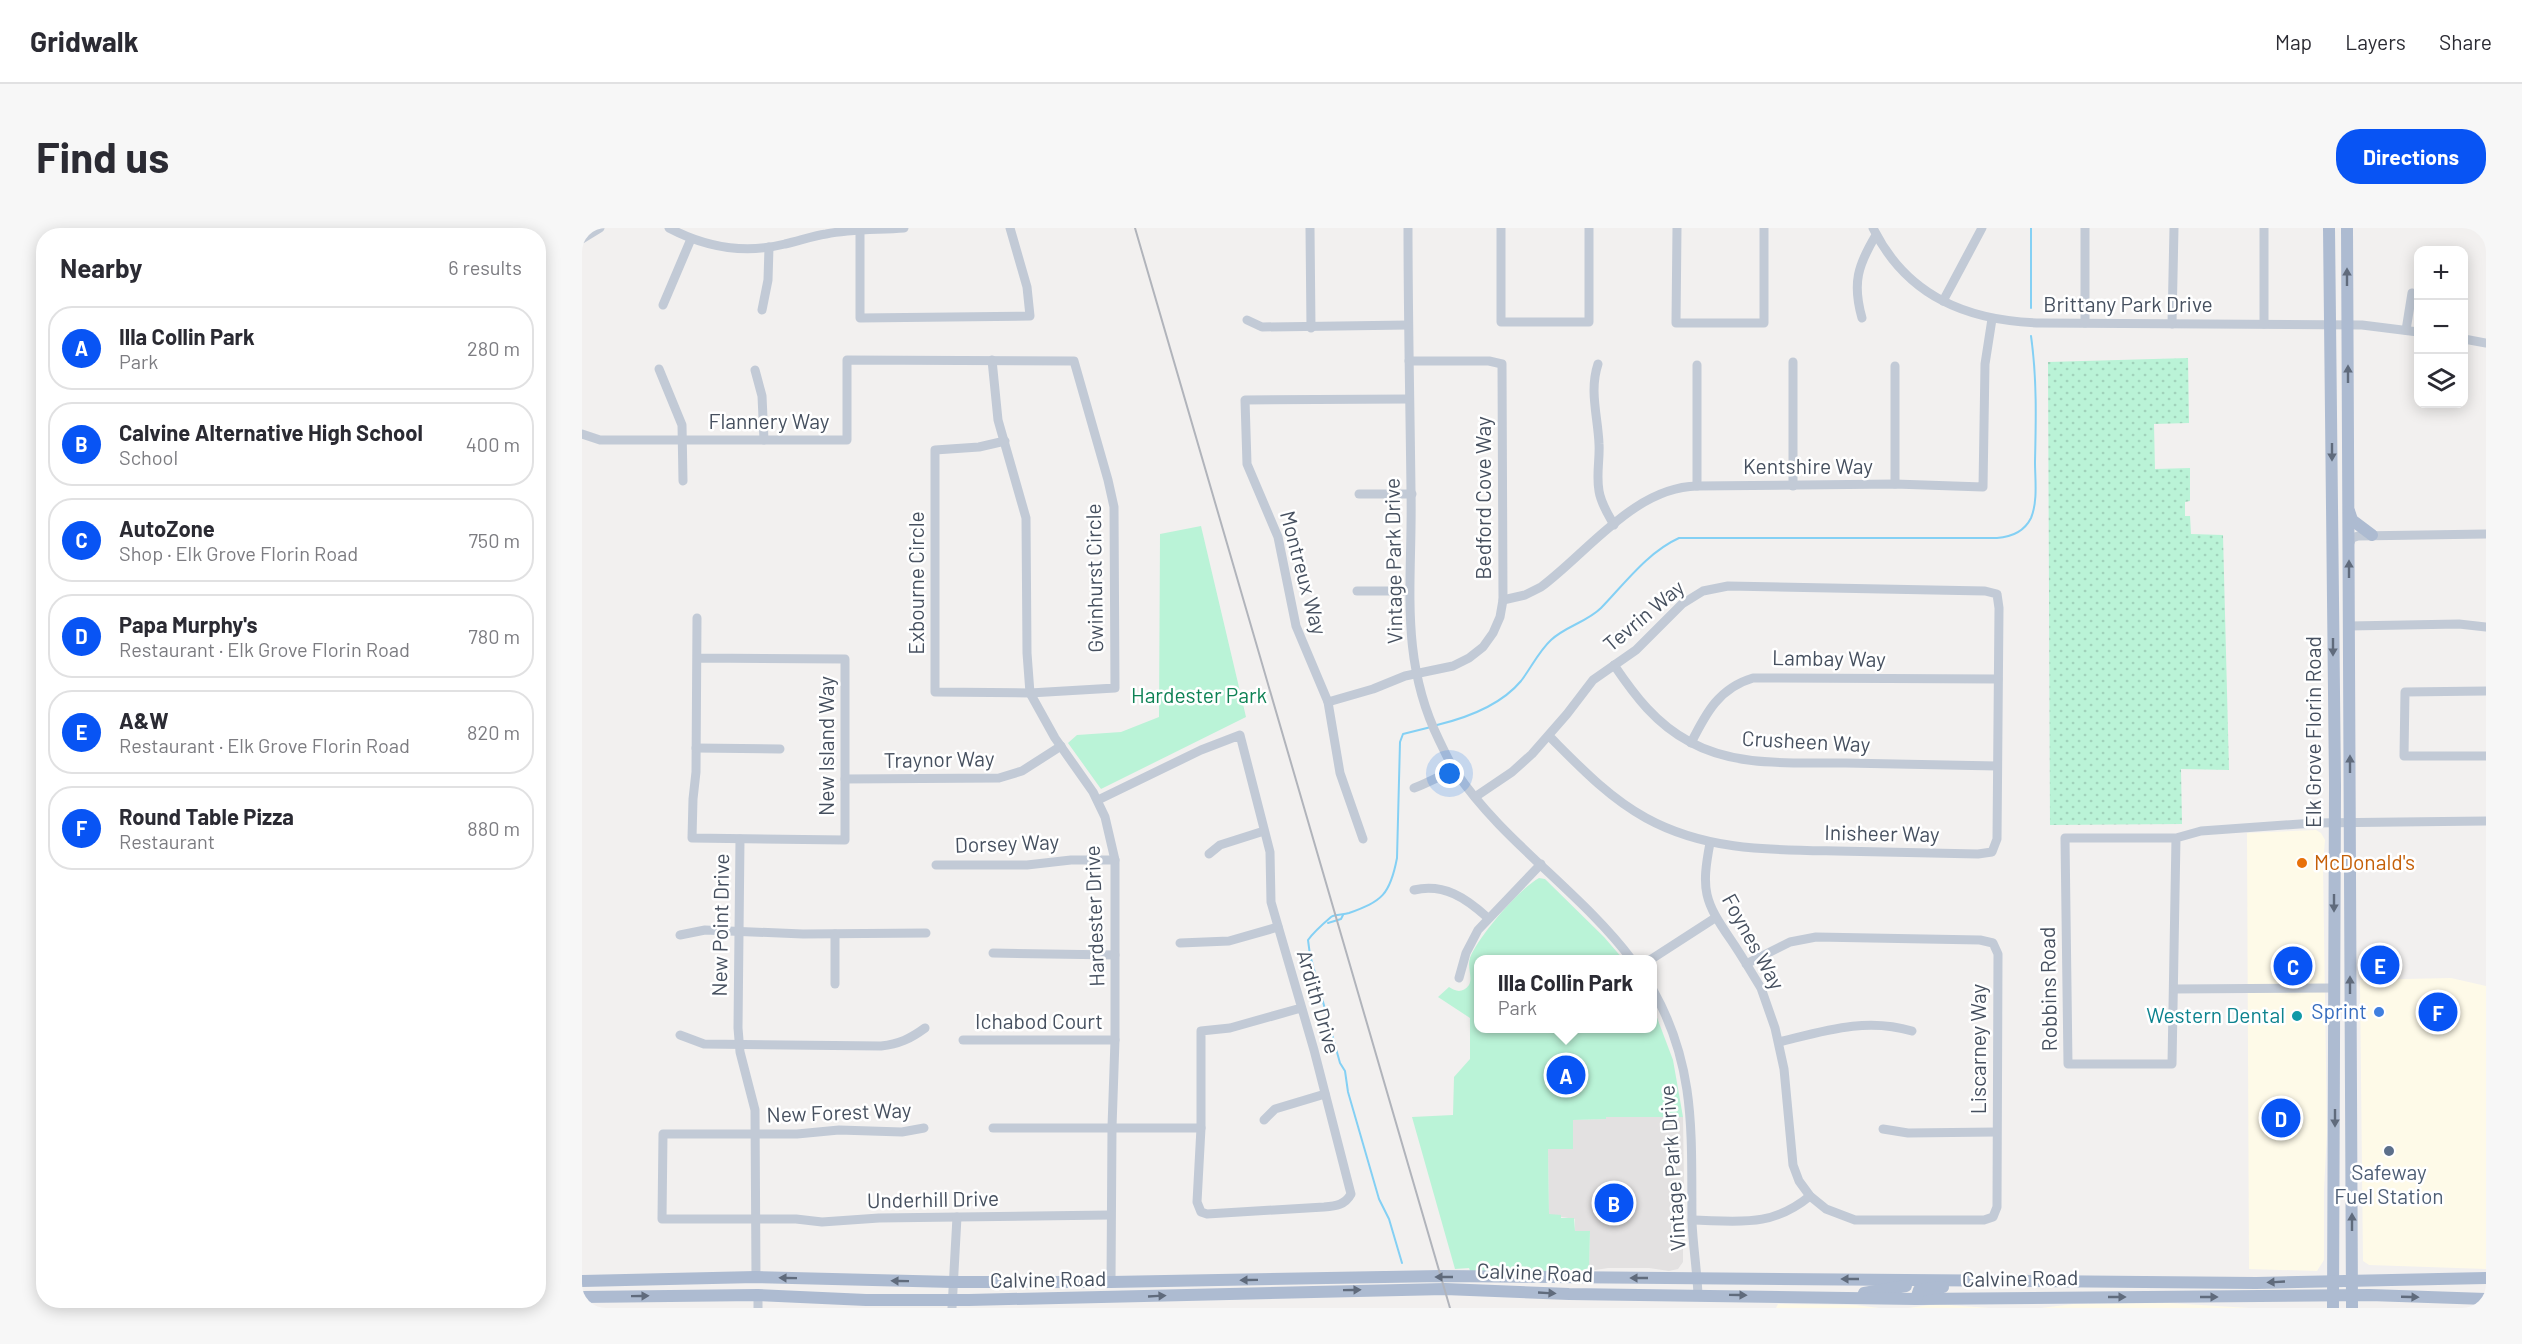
<!DOCTYPE html>
<meta charset="utf-8">
<style>
body{margin:0;font-family:Barlow,sans-serif;background:#f7f7f7;color:#2b2b33}
.controls{position:absolute;right:18px;top:18px;display:grid;overflow:hidden;border-radius:12px;box-shadow:0 3px 15px #0003}
.controls button{width:54px;height:54px;display:grid;place-items:center;padding:0;border:0;border-bottom:2px solid #e1e1e2;background:#fff;color:#2b2b33;font:30px sans-serif}
.you{position:absolute;left:868px;top:546px;width:21px;height:21px;margin:-15px;border:4px solid #fff;border-radius:50%;background:#1a73e8;box-shadow:0 0 0 9px #1a73e833}
.badge{display:grid;place-items:center;width:39px;height:39px;border-radius:50%;background:#0854f4;color:#fff;font-size:20px;font-weight:700}
.pin{position:absolute;translate:-50% -50%;border:3px solid #fff;box-shadow:0 2px 6px #0006}
.popup{position:absolute;left:892px;top:727px;width:183px;height:78px;box-sizing:border-box;display:grid;place-content:center;border-radius:12px;background:#fff;filter:drop-shadow(0 2px 4px #0005);font-size:20px;white-space:nowrap;color:#7c7c81}
.popup b{font-size:22px;color:#2b2b33}
.popup::after{content:'';position:absolute;left:50%;top:100%;margin-left:-12px;border:12px solid transparent;border-top-color:#fff}
.list{margin:0;padding:0;list-style:none}
h2{display:flex;justify-content:space-between;align-items:center;height:78px;margin:0;padding:0 24px;font-size:26px}
h2 small{font-size:20px;font-weight:400;color:#7c7c81}
.list li{display:grid;grid-template-columns:39px 1fr auto;gap:18px;align-items:center;box-sizing:border-box;height:84px;margin:0 12px 12px;padding:0 12px;border:2px solid #e1e1e2;border-radius:24px}
.list b{display:block;font-size:22px;white-space:nowrap}
.list p{margin:0;font-size:20px;white-space:nowrap;color:#7c7c81}
.list em{font-size:20px;font-style:normal;color:#7c7c81}
.icon{flex:none;width:33px;height:33px;fill:none;stroke:currentColor;stroke-width:2;stroke-linecap:round;stroke-linejoin:round}
.map{position:relative;flex:none;width:1904px;height:1080px;overflow:hidden;border-radius:24px}
header{display:flex;align-items:center;gap:36px;box-sizing:border-box;height:84px;padding:0 30px;background:#fff;border-bottom:2px solid #e1e1e2}
header strong{font-size:28px}
nav{display:flex;gap:33px;margin-inline-start:auto;font-size:21px}
.intro{display:flex;align-items:center;justify-content:space-between;box-sizing:border-box;height:144px;padding:0 36px}
h1{margin:0;font-size:42px}
.button{padding:15px 27px;border-radius:24px;background:#0854f4;color:#fff;font-size:21px;font-weight:700}
main{display:flex;gap:36px;padding:0 36px}
aside{flex:1;background:#fff;border-radius:24px;box-shadow:0 3px 15px #0003}
.map>svg:first-child{display:block}
.commercial{fill:#fefae8}
.education{fill:#e3e1e1}
.grass{fill:url(#grass-dots)}
.park{fill:#baf3d7}
.lines{fill:none;stroke-linecap:round;stroke-linejoin:round}
.stream{stroke:#84d0f4;stroke-width:2}
.minor{stroke:#c2cad6;stroke-width:9}
.major{stroke:#adbbd1;stroke-width:12}
.rail{stroke:#b1b4bb;stroke-width:2}
.oneway{fill:#606b7c}
.food-dot{fill:#e8710a;stroke:#fff;stroke-width:2}
.shop-dot{fill:#3f7fe0;stroke:#fff;stroke-width:2}
.culture-dot{fill:#0f9aa8;stroke:#fff;stroke-width:2}
.service-dot{fill:#5c6f8a;stroke:#fff;stroke-width:2}
.labels{text-anchor:middle;stroke-width:5;stroke-linejoin:round;paint-order:stroke}
.street-label{font-size:21px;fill:#46505f;stroke:#fff}
.park-label{font-size:21px;fill:#0e8255;stroke:#fff}
.food-label{font-size:21px;fill:#c56008;stroke:#fff;text-anchor:start}
.shop-label{font-size:21px;fill:#366cbe;stroke:#fff;text-anchor:end}
.culture-label{font-size:21px;fill:#0d838f;stroke:#fff;text-anchor:end}
.service-label{font-size:21px;fill:#4e5e75;stroke:#fff}
</style>
<header>
<strong>Gridwalk</strong>
<nav><a>Map</a><a>Layers</a><a>Share</a></nav>
</header>
<div class="intro"><h1>Find us</h1><a class="button">Directions</a></div>
<main>
<aside>
<h2>Nearby<small>6 results</small></h2>
<ul class="list">
<li><span class="badge">A</span><div><b>Illa Collin Park</b><p>Park</p></div><em>280 m</em></li>
<li><span class="badge">B</span><div><b>Calvine Alternative High School</b><p>School</p></div><em>400 m</em></li>
<li><span class="badge">C</span><div><b>AutoZone</b><p>Shop · Elk Grove Florin Road</p></div><em>750 m</em></li>
<li><span class="badge">D</span><div><b>Papa Murphy's</b><p>Restaurant · Elk Grove Florin Road</p></div><em>780 m</em></li>
<li><span class="badge">E</span><div><b>A&amp;W</b><p>Restaurant · Elk Grove Florin Road</p></div><em>820 m</em></li>
<li><span class="badge">F</span><div><b>Round Table Pizza</b><p>Restaurant</p></div><em>880 m</em></li>
</ul>
</aside>
<div class="map">
<svg width="1904" height="1080" viewBox="0 0 1904 1080">
<defs>
<pattern id="grass-dots" width="8" height="8" patternUnits="userSpaceOnUse" patternTransform="scale(1.5)"><rect width="8" height="8" fill="#baf3d7"/><path d="M2 2h.1M6 6h.1" fill="none" stroke="#a1d2bb" stroke-width="1.8" stroke-linecap="round"/></pattern>
</defs>
<rect width="100%" height="100%" fill="#f2f0ef"/>
<g class="commercial">
<polygon points="1734,602 1739,605 1743,612 1741,636 1745,905 1742,961 1742,1032 1735,1043 1667,1041 1665,605"/>
<polygon points="1869,750 1904,758 1904,1041 1787,1037 1781,1033 1778,752"/>
<polygon points="1587,1075 1667,1080 1737,1080 1326,1080 1354,1076 1407,1080 1459,1080 1491,1076"/>
<polygon points="1196,1076 1274,1077 1297,1080 1194,1080"/>
</g>
<polygon class="education" points="1024,889 1101,889 1102,958 1098,966 1098,985 1101,992 1101,1034 1096,1041 1087,1043 1067,1040 1026,1040 1007,1043 1008,1003 993,1003 993,991 967,987 966,921 991,921 990,892 1023,891"/>
<polygon class="grass" points="1606,130 1607,195 1572,196 1573,241 1608,240 1608,273 1603,274 1603,288 1608,288 1609,306 1641,307 1647,542 1599,541 1600,596 1468,597 1466,134"/>
<g class="park">
<polygon points="619,298 664,489 519,561 486,515 495,507 539,504 577,489 578,306"/>
<path d="M957 650 963 651 1022 709 1041 731 897 732V800H1071V779L1091 832 1101 889H1024V891L991 892V921H966L967 986 979 987V990H992L993 1003H1008L1007 1043H888L887 1040 873 1041 830 889 871 887 872 849 888 831V790L856 769 867 759C874 764 881 765 887 757 891 750 885 739 888 730 896 709 937 661 957 650Z"/>
</g>
<g class="lines">
<g class="stream">
<polyline points="1449,80 1449,0"/>
<path d="M855 497C884 490 919 477 939 453 949 440 957 423 969 412 984 398 1005 394 1019 380 1043 355 1066 324 1097 310H1415C1429 309 1442 304 1449 290 1456 273 1453 251 1453 234 1454 192 1455 150 1449 108"/>
<polyline points="746,695 759,691 761,687"/>
<path d="M820 1035 807 991 797 971 766 864 763 843 758 835 728 727 726 712C731 705 742 695 749 689 753 686 761 687 767 685 800 673 808 667 815 630L818 514 821 506 849 499"/>
</g>
<g class="minor">
<path d="M87 0C123 19 163 26 203 16 217 13 230 8 244 6 269 1 296 2 322 0"/>
<polyline points="278,0 278,90 448,88 445,59 428,0"/>
<polyline points="728,0 729,100"/>
<path d="M826 0C826 88 828 175 829 263 831 351 816 429 857 512 862 522 867 534 874 544 920 613 999 664 1050 732"/>
<polyline points="919,0 919,94 1007,94 1007,0"/>
<polyline points="1095,0 1094,95 1182,95 1182,0"/>
<path d="M1291 0C1325 69 1386 93 1459 95L1780 97 1836 104"/>
<polyline points="0,11 18,0"/>
<polyline points="1361,73 1400,0"/>
<polyline points="81,77 109,11"/>
<polyline points="180,82 186,52 187,19"/>
<path d="M1280 90C1270 55 1276 37 1294 7"/>
<polyline points="665,92 680,99 826,97"/>
<polyline points="1503,95 1503,0"/>
<polyline points="1590,96 1592,0"/>
<polyline points="1682,96 1682,0"/>
<polyline points="1824,102 1830,65"/>
<polyline points="1882,111 1904,115"/>
<polyline points="410,132 416,192 444,290 445,425 448,465 473,510 511,564 523,589 533,632 533,812 530,899 529,1054"/>
<polyline points="1211,134 1211,258"/>
<path d="M1016 136C1007 163 1016 189 1017 216 1018 231 1014 247 1017 263 1019 276 1026 286 1032 297"/>
<polyline points="1313,138 1313,256"/>
<polyline points="77,141 100,197 101,253"/>
<polyline points="173,142 180,168 182,212"/>
<polyline points="0,206 18,212 265,212 265,132 492,133 526,252 532,279 533,460 448,465 353,464 353,222 397,219 423,213"/>
<polyline points="1115,258 1115,137"/>
<polyline points="777,266 830,266"/>
<polyline points="1767,317 1770,310 1776,308 1904,306"/>
<polyline points="775,363 826,363"/>
<path d="M921 372 943 367 959 359C1006 324 1053 259 1115 258L1313 256 1401 259 1403 136 1410 91"/>
<polyline points="1767,398 1877,396 1904,399"/>
<polyline points="115,430 263,431 263,612 110,610 111,571 114,544 115,390"/>
<path d="M1032 437C1053 468 1074 496 1108 514 1155 540 1212 534 1264 535 1314 536 1364 537 1415 538"/>
<polyline points="1904,463 1823,464 1822,528 1904,528"/>
<polyline points="746,474 791,461 823,448 871,438 887,430 901,419 911,405 918,389 921,372 920,136 907,133 827,133"/>
<path d="M1109 515C1124 485 1137 460 1171 450L1416 451"/>
<polyline points="114,520 198,521"/>
<polyline points="263,551 417,550 440,543 479,518"/>
<path d="M832 560C846 555 860 546 873 543"/>
<path d="M893 569 930 544 950 526 985 486 1011 452 1054 422 1100 376 1121 363 1146 358 1403 363 1415 366 1417 380 1415 611 1410 624 1396 626C1349 625 1302 624 1255 623 1188 622 1124 623 1064 590 1026 569 997 538 967 508"/>
<path d="M516 572 619 522 658 507 688 624 689 674 732 822 769 966C763 977 754 978 742 979L625 986 619 984 615 974 619 900V803L648 800 719 780"/>
<polyline points="1594,610 1590,836 1486,836 1483,610 1594,610 1619,603 1732,595 1904,593"/>
<polyline points="158,611 156,800 158,824 173,882 174,1049"/>
<polyline points="781,611 758,545 746,474 714,398 696,309 665,236 663,172 827,171"/>
<path d="M1128 615C1119 662 1122 673 1149 712 1160 728 1169 744 1179 760L1193 800 1202 841 1211 937 1217 953 1228 968 1244 981 1273 992H1402L1411 989 1415 979 1416 726 1411 715 1398 712 1234 709 1208 714 1164 736"/>
<polyline points="627,626 638,617 682,603"/>
<polyline points="354,637 445,637 489,632 533,632"/>
<path d="M832 662C862 655 884 670 906 690"/>
<polyline points="98,707 123,702 221,706 344,705"/>
<polyline points="598,715 647,713 696,699"/>
<polyline points="411,725 533,727"/>
<polyline points="1068,732 1133,690"/>
<polyline points="877,750 884,725 896,702 959,636"/>
<polyline points="253,756 253,706"/>
<polyline points="1592,761 1751,760"/>
<path d="M1071 762C1115 840 1109 908 1110 994 1111 1018 1115 1042 1116 1067"/>
<path d="M98 807 122 816 299 818C317 816 328 811 343 800"/>
<polyline points="381,812 533,812"/>
<path d="M1197 814C1242 803 1284 789 1330 803"/>
<polyline points="682,892 693,881 743,866"/>
<polyline points="342,900 320,904 257,902 215,906 81,906 80,991 214,991 240,994 297,990 528,987"/>
<polyline points="411,900 619,900"/>
<polyline points="1301,901 1326,905 1414,904"/>
<path d="M1110 992C1157 993 1189 1000 1228 968"/>
<polyline points="176,1080 176,1067"/>
<polyline points="370,1080 375,989"/>
</g>
<g class="major">
<polyline points="1747,0 1753,557 1751,1080"/>
<polyline points="1765,0 1770,1080"/>
<polyline points="1767,283 1770,292 1790,307"/>
<polyline points="0,1053 174,1049 371,1054 529,1054 859,1048 1674,1055 1904,1050"/>
<polyline points="1282,1065 1324,1058"/>
<polyline points="0,1069 176,1067 284,1072 387,1072 863,1061 987,1066 1334,1071 1788,1067 1904,1071"/>
<polyline points="1334,1071 1337,1062 1361,1059"/>
</g>
<polyline class="rail" points="553,0 868,1080"/>
</g>
<defs><path id="oneway-solid" d="M-6-.8H1V-3.2L6.5 0L1 3.2V.8H-6Z" transform="scale(1.5)"/></defs>
<g class="oneway">
<use href="#oneway-solid" transform="translate(1765 49) rotate(-90)"/>
<use href="#oneway-solid" transform="translate(1766 146) rotate(-90)"/>
<use href="#oneway-solid" transform="translate(1750 224) rotate(90)"/>
<use href="#oneway-solid" transform="translate(1767 341) rotate(-90)"/>
<use href="#oneway-solid" transform="translate(1751 419) rotate(90)"/>
<use href="#oneway-solid" transform="translate(1768 536) rotate(-90)"/>
<use href="#oneway-solid" transform="translate(1752 675) rotate(90)"/>
<use href="#oneway-solid" transform="translate(1768 757) rotate(-90)"/>
<use href="#oneway-solid" transform="translate(1753 890) rotate(90)"/>
<use href="#oneway-solid" transform="translate(1770 994) rotate(-90)"/>
<use href="#oneway-solid" transform="translate(862 1049) rotate(180)"/>
<use href="#oneway-solid" transform="translate(206 1050) rotate(-179)"/>
<use href="#oneway-solid" transform="translate(1057 1050) rotate(-180)"/>
<use href="#oneway-solid" transform="translate(1268 1051) rotate(-180)"/>
<use href="#oneway-solid" transform="translate(667 1052) rotate(179)"/>
<use href="#oneway-solid" transform="translate(318 1053) rotate(-179)"/>
<use href="#oneway-solid" transform="translate(1694 1054) rotate(177)"/>
<use href="#oneway-solid" transform="translate(770 1062) rotate(-1)"/>
<use href="#oneway-solid" transform="translate(965 1065) rotate(3)"/>
<use href="#oneway-solid" transform="translate(1156 1067) rotate(1)"/>
<use href="#oneway-solid" transform="translate(58 1068) rotate(-1)"/>
<use href="#oneway-solid" transform="translate(575 1068) rotate(-3)"/>
<use href="#oneway-solid" transform="translate(1535 1069)"/>
<use href="#oneway-solid" transform="translate(1627 1069)"/>
<use href="#oneway-solid" transform="translate(1828 1069) rotate(2)"/>
</g>
<circle class="food-dot" cx="1720" cy="635" r="6"/>
<circle class="shop-dot" cx="1797" cy="784" r="6"/>
<circle class="culture-dot" cx="1715" cy="788" r="6"/>
<circle class="service-dot" cx="1807" cy="923" r="6"/>
<g class="labels">
<g class="street-label">
<text x="1546" y="84">Brittany Park Drive</text>
<text x="187" y="201">Flannery Way</text>
<text x="1226" y="246">Kentshire Way</text>
<text transform="translate(902 270) rotate(-90)" y="7">Bedford Cove Way</text>
<text transform="translate(812 333) rotate(-91)" y="7">Vintage Park Drive</text>
<text transform="translate(721 345) rotate(75)" y="7">Montreux Way</text>
<text transform="translate(513 350) rotate(-91)" y="7">Gwinhurst Circle</text>
<text transform="translate(335 355) rotate(-90)" y="7">Exbourne Circle</text>
<text transform="translate(1062 388) rotate(-40)" y="7">Tevrin Way</text>
<text transform="translate(1247 431) rotate(1)" y="7">Lambay Way</text>
<text transform="translate(1732 504) rotate(-90)" y="7">Elk Grove Florin Road</text>
<text transform="translate(1224 514) rotate(3)" y="7">Crusheen Way</text>
<text transform="translate(245 518) rotate(-90)" y="7">New Island Way</text>
<text transform="translate(357 532) rotate(-1)" y="7">Traynor Way</text>
<text transform="translate(1300 606) rotate(1)" y="7">Inisheer Way</text>
<text transform="translate(425 616) rotate(-2)" y="7">Dorsey Way</text>
<text transform="translate(513 688) rotate(-92)" y="7">Hardester Drive</text>
<text transform="translate(139 697) rotate(-89)" y="7">New Point Drive</text>
<text transform="translate(1171 714) rotate(61)" y="7">Foynes Way</text>
<text transform="translate(1467 761) rotate(-91)" y="7">Robbins Road</text>
<text transform="translate(736 774) rotate(74)" y="7">Ardith Drive</text>
<text x="457" y="801">Ichabod Court</text>
<text transform="translate(1397 821) rotate(-90)" y="7">Liscarney Way</text>
<text transform="translate(257 885) rotate(-2)" y="7">New Forest Way</text>
<text transform="translate(1091 940) rotate(-94)" y="7">Vintage Park Drive</text>
<text transform="translate(351 972) rotate(-1)" y="7">Underhill Drive</text>
<text transform="translate(953 1045) rotate(2)" y="7">Calvine Road</text>
<text transform="translate(1438 1051) rotate(-1)" y="7">Calvine Road</text>
<text transform="translate(466 1052) rotate(-1)" y="7">Calvine Road</text>
</g>
<g class="park-label">
<text x="617" y="475">Hardester Park</text>
</g>
<g class="food-label">
<text x="1732" y="642">McDonald's</text>
</g>
<g class="shop-label">
<text x="1785" y="791">Sprint</text>
</g>
<g class="culture-label">
<text x="1703" y="795">Western Dental</text>
</g>
<g class="service-label">
<text x="1807" y="952">Safeway<tspan x="1807" dy="24">Fuel Station</tspan></text>
</g>
</g>
</svg>
<div class="controls">
<button>+</button>
<button>−</button>
<button><svg class="icon" aria-label="layers" viewBox="0 0 24 24"><path d="M12 4l9 5-9 5-9-5zM3 14l9 5 9-5"/></svg></button>
</div>
<div class="you"></div>
<div class="pin badge" style="left:984px;top:847px">A</div>
<div class="popup"><b>Illa Collin Park</b>Park</div>
<div class="pin badge" style="left:1032px;top:975px">B</div>
<div class="pin badge" style="left:1711px;top:738px">C</div>
<div class="pin badge" style="left:1699px;top:890px">D</div>
<div class="pin badge" style="left:1798px;top:737px">E</div>
<div class="pin badge" style="left:1856px;top:784px">F</div>
</div>
</main>
